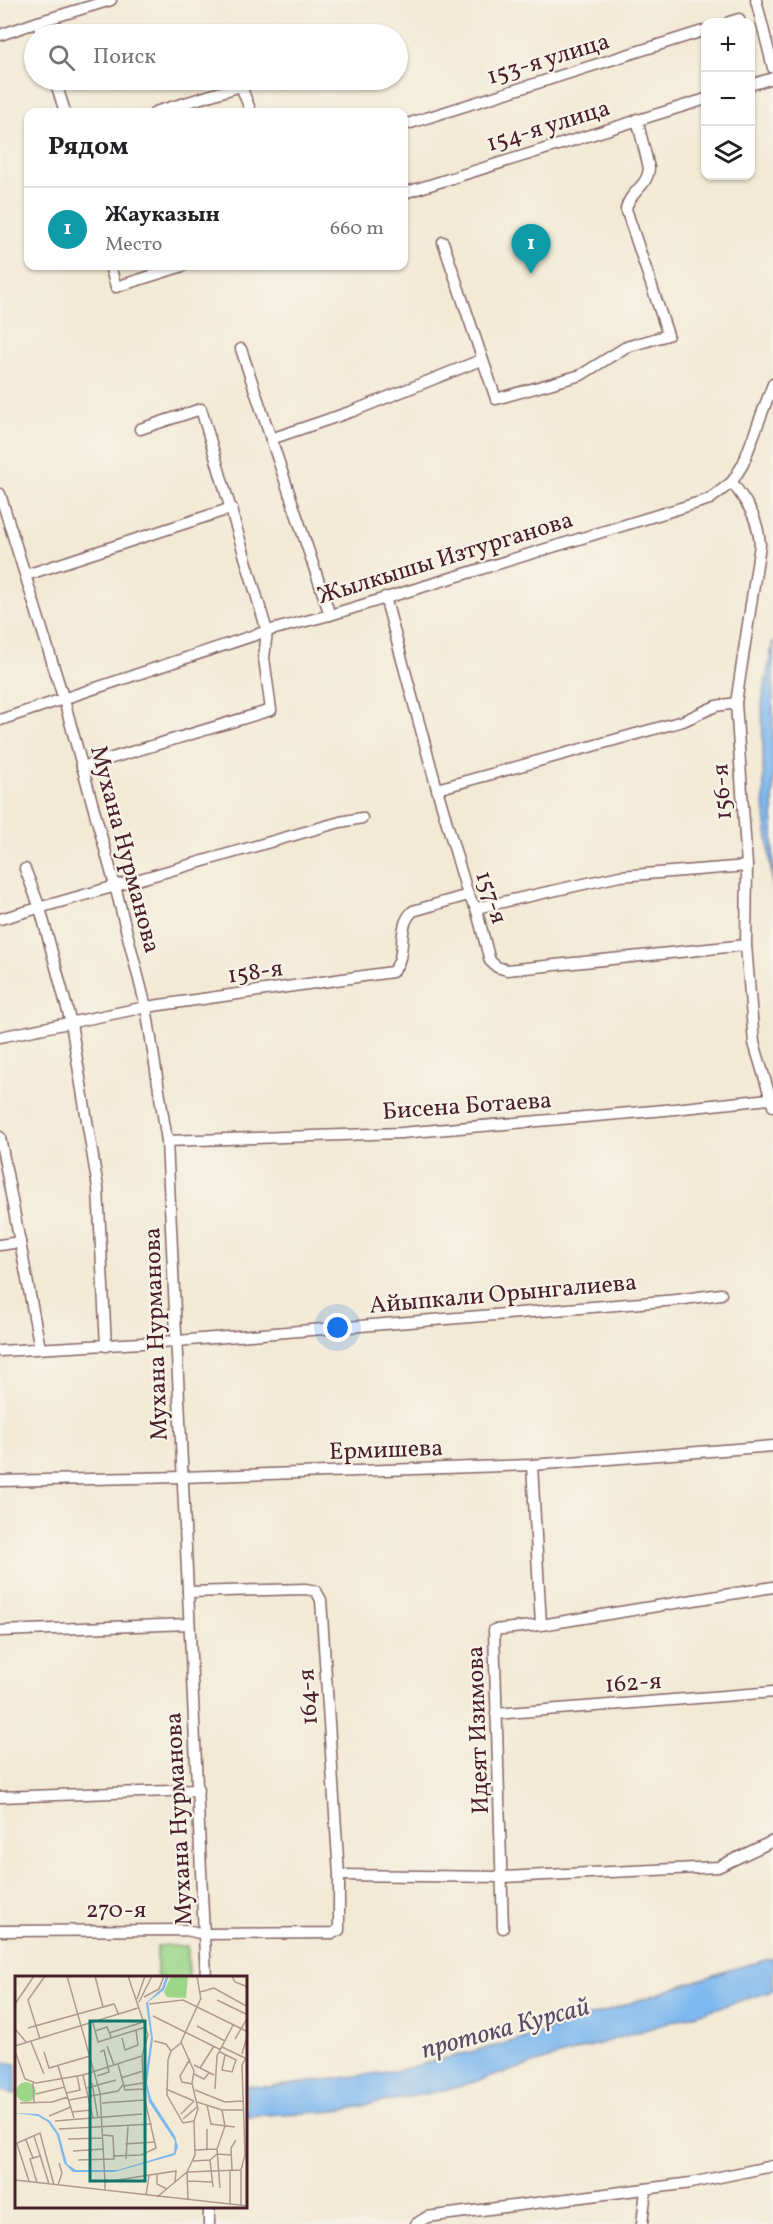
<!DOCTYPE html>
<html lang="ru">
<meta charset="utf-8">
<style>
body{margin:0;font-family:Vollkorn,serif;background:#f2f2f2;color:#202124}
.controls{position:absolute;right:18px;top:18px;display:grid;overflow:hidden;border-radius:12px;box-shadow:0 2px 4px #0004}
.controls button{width:54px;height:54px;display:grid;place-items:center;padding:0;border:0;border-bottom:2px solid #e0e0e0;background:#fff;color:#202124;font:30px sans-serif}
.you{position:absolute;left:338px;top:1328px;width:21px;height:21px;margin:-15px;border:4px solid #fff;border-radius:50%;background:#1a73e8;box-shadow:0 0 0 9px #1a73e833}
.badge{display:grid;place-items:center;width:39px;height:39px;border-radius:50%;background:#c8321e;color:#fff;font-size:20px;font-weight:700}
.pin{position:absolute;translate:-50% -50px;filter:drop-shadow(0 2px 3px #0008)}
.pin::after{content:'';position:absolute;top:32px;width:21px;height:18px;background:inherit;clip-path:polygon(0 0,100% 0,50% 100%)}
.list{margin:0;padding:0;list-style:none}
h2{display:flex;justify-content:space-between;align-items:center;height:78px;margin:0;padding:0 24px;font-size:26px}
h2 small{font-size:20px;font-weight:400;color:#757577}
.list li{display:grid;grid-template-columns:39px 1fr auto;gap:18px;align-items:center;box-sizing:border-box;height:84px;padding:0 24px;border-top:2px solid #e0e0e0}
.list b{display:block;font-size:22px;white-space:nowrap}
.list p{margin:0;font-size:20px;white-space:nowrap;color:#757577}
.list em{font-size:20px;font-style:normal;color:#757577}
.icon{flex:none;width:33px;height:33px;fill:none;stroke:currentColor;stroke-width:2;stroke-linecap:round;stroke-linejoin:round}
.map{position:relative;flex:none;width:773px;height:2224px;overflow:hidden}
.search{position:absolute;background:#fff;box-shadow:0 2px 4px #0004;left:24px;top:24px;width:384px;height:66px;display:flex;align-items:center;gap:15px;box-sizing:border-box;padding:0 21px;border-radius:33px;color:#757577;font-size:22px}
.panel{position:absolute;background:#fff;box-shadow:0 2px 4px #0004;left:24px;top:108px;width:384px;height:162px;border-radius:12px}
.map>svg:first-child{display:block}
.green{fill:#9bd689;stroke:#727a5a;stroke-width:1.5}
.water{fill:#7db8ef;stroke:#646c8d;stroke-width:1.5}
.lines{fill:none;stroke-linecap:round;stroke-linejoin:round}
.minor-casing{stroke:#856666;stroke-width:13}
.minor{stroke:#fff;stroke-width:10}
.labels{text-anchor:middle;stroke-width:4.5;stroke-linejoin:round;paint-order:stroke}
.street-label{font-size:24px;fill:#4a1f2b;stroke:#f7f3e8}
.water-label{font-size:26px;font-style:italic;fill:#594d66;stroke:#f7f3e8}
.inset-road{fill:none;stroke:#af9991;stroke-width:1.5}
.view{fill:#0f766e;fill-opacity:0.15;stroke:#0f766e;stroke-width:3}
.inset-edge{fill:none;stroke:#4a1f2b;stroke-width:3}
</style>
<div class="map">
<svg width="773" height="2224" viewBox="0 0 773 2224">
<rect width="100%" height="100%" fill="#f7f3e8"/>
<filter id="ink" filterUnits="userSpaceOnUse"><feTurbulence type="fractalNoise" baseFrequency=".0167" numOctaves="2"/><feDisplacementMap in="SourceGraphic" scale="12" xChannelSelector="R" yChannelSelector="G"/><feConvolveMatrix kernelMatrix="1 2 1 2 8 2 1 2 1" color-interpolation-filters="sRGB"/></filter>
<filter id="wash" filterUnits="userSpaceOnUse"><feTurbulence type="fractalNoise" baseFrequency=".008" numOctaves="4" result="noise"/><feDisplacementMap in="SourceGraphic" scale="24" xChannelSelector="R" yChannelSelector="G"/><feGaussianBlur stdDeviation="1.35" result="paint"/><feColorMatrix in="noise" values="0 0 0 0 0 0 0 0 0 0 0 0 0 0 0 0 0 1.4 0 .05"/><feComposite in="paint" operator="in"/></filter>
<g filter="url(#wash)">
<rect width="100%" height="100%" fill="#f3ead5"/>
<rect class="green" x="157" y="1946" width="31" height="32"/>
<g class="water">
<polygon points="773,641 773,889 764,803 762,703"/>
<polygon points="773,1958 773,1991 454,2088 337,2111 246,2116 246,2086 271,2087 396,2071 522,2039 729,1970"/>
<polygon points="0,2061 16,2064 16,2094 0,2091"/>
</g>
</g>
<g filter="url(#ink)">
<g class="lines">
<defs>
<g id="minor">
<polyline points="756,0 773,68"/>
<polyline points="38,22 41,34"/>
<polyline points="729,22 739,19"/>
<polyline points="0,35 38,22 111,0"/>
<polyline points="55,80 65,112"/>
<polyline points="750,85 773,78"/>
<polyline points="155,112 241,86 251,112"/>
<polyline points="404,125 706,30"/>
<polyline points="404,193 706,99"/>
<path d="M443 242 496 399 581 375 626 347 668 335 626 209C629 192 648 187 649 168L637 119"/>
<polyline points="110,266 116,287 183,266"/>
<polyline points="241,349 330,615"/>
<polyline points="271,439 353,411 481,360"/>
<path d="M732 482C748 505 758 517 760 545L736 703 747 866 746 945 754 1043 773 1106"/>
<polyline points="0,494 64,700 115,886 146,1007 167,1141 206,1978"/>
<polyline points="26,575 232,508"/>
<polyline points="385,597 437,789 468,895 476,908 490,961 497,967 507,970 746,945"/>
<polyline points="0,720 267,631 330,615 710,499 732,482 743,464 773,384"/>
<polyline points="82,767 271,710 264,658 267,631 201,409 140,429"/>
<polyline points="437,789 683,721 716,706 736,703"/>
<polyline points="25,869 40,908 71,1023 98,1188 106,1346"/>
<polyline points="476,908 620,876 747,866"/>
<polyline points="0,919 340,822 362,818"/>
<path d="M0 1037 146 1007 392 972C409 956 395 927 413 911L468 895"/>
<polyline points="0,1137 40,1348"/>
<polyline points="167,1141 401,1133 665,1110 769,1099"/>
<polyline points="0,1245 20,1242"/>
<polyline points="0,1351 177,1341 677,1300 721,1294"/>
<polyline points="0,1481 182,1477 532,1465 773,1446"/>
<polyline points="541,1625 773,1587"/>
<polyline points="0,1631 189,1624"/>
<polyline points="496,1714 773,1692"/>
<polyline points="0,1797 198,1790"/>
<polyline points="339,1875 503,1877 718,1867 773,1841"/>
<polyline points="503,1928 494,1630 541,1625 532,1465"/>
<polyline points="0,1931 186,1930 204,1934 333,1933 339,1930 339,1875 321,1600 316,1591 306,1589 188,1592"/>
<polyline points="209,2224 209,2208"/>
<polyline points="416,2224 427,2217 691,2183 773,2166"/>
<polyline points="642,2224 646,2189"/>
</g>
</defs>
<use href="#minor" class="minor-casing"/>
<use href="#minor" class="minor"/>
</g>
</g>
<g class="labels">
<g class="street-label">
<text transform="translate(548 58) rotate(-17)" y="8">153-я улица</text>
<text transform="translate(548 125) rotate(-17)" y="8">154-я улица</text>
<text transform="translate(445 557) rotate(-17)" y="8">Жылкышы Изтурганова</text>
<text transform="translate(721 792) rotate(-94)" y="8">156-я</text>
<text transform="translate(126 849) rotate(75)" y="8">Мухана Нурманова</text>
<text transform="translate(492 897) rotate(71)" y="8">157-я</text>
<text transform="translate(255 971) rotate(-8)" y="8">158-я</text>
<text transform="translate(467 1105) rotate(-4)" y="8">Бисена Ботаева</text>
<text transform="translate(503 1293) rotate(-5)" y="8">Айыпкали Орынгалиева</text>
<text transform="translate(155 1334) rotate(-92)" y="8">Мухана Нурманова</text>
<text transform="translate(386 1449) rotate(-2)" y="8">Ермишева</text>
<text transform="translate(633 1682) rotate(-4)" y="8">162-я</text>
<text transform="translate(307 1697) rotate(-94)" y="8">164-я</text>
<text transform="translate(477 1730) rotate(-92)" y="8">Идеят Изимова</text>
<text transform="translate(178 1819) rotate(-93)" y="8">Мухана Нурманова</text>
<text x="116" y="1917">270-я</text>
</g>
<g class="water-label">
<text transform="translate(505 2027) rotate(-15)" y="9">протока Курсай</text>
</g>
</g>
<g transform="translate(15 1976)">
<rect width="232" height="232" fill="#f3ead5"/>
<path d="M156 0H173L171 22 152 21 149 16ZM1 116a10 10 0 1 1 20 0a10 10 0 1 1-20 0Z" fill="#9bd689"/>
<path d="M151 0H154L149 14 133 26 138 63 132 107 136 123 160 160 163 171 160 179 99 196H58L49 187 42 159 33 146 23 140 0 137 23 138 35 145 44 158 52 188 61 194H103L159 177 160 165 134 126 130 103 136 62 131 27 147 12Z" fill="#7db8ef"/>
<path class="inset-road" d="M52 0 85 117 90 206M80 0 88 31M182 0 186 24M217 0 220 6 233 11M185 16 199 12 233 31M129 21 144 13 149 0M122 23 130 0M202 24 233 39M124 26 137 0M0 28 19 0M134 28 168 24 233 56M138 40 206 74M78 47 83 66 131 51M182 50 210 65M13 52 99 28 104 39M0 53 12 67M80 55 92 51 96 61M94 57 128 46M107 62 110 74 123 69 121 54M25 63 13 24 30 0M220 63 233 41M139 65 151 68 156 75M16 66 29 98M166 67 156 75 153 84 152 119 168 147 179 145M0 70 123 32M92 70 99 89M207 71 230 82M0 75 10 103 21 107 68 99 127 80 133 59 113 0M29 76 34 92 75 80M205 76 221 84 217 96 207 94 210 79M227 78 233 57M175 83 165 100 167 106 177 108M103 88 110 114 128 113M179 89 199 99M43 90 59 142M185 92 199 70M179 98 189 103 194 97M68 99 78 142M82 100 94 96 89 74 85 76M106 102 128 95M18 107 19 128M77 107 83 142M109 110 128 107M72 112 101 104M151 113 179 125M200 113 202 80 218 49M180 114 210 126 228 125M52 117 65 114 62 100M21 118 50 111M54 124 103 115 108 109M182 126 207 134H228M5 127 37 126 53 121M87 127 130 124M192 129 196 148 220 151M57 136 76 134M166 138 179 125M34 140 56 131M168 143 182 131M40 145 127 138M44 153 137 148M192 153V174M19 160 34 208M53 163 88 162M11 164 18 182 25 180M0 168 25 157 39 209M2 168 14 205M110 168 140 166M180 174 202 173M58 175 89 173M99 180 126 179 141 172 129 120 127 80M18 182 15 183 22 207M111 183 113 150M63 184 99 183 98 160 88 159M195 184 198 211M178 185 195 184 202 178 216 179M215 194V228M217 194 216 172 221 164M142 199V208L152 213M0 204 233 230M173 205 197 206M43 209 47 197 44 187M205 212 202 173 210 150 207 134M90 214V206L161 195 160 206M131 219 134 200M142 221 172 196 180 179 179 145 183 133 177 107 179 95 166 66 186 22M173 224 172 196 226 194M226 229V194L230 179 227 89 233 78"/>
<path class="view" d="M75 45H130V205H75Z"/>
<rect width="232" height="232" class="inset-edge"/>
</g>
</svg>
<div class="controls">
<button>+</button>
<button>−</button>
<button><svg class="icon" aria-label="layers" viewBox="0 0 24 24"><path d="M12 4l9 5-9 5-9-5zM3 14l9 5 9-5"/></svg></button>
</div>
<div class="you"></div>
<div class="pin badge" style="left:531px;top:274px;background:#0f9aa8">1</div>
<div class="search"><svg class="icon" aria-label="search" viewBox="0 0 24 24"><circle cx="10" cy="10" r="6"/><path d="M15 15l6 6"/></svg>Поиск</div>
<section class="panel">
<h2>Рядом<small></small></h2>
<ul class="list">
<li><span class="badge" style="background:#0f9aa8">1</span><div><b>Жауказын</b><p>Место</p></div><em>660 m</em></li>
</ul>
</section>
</div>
